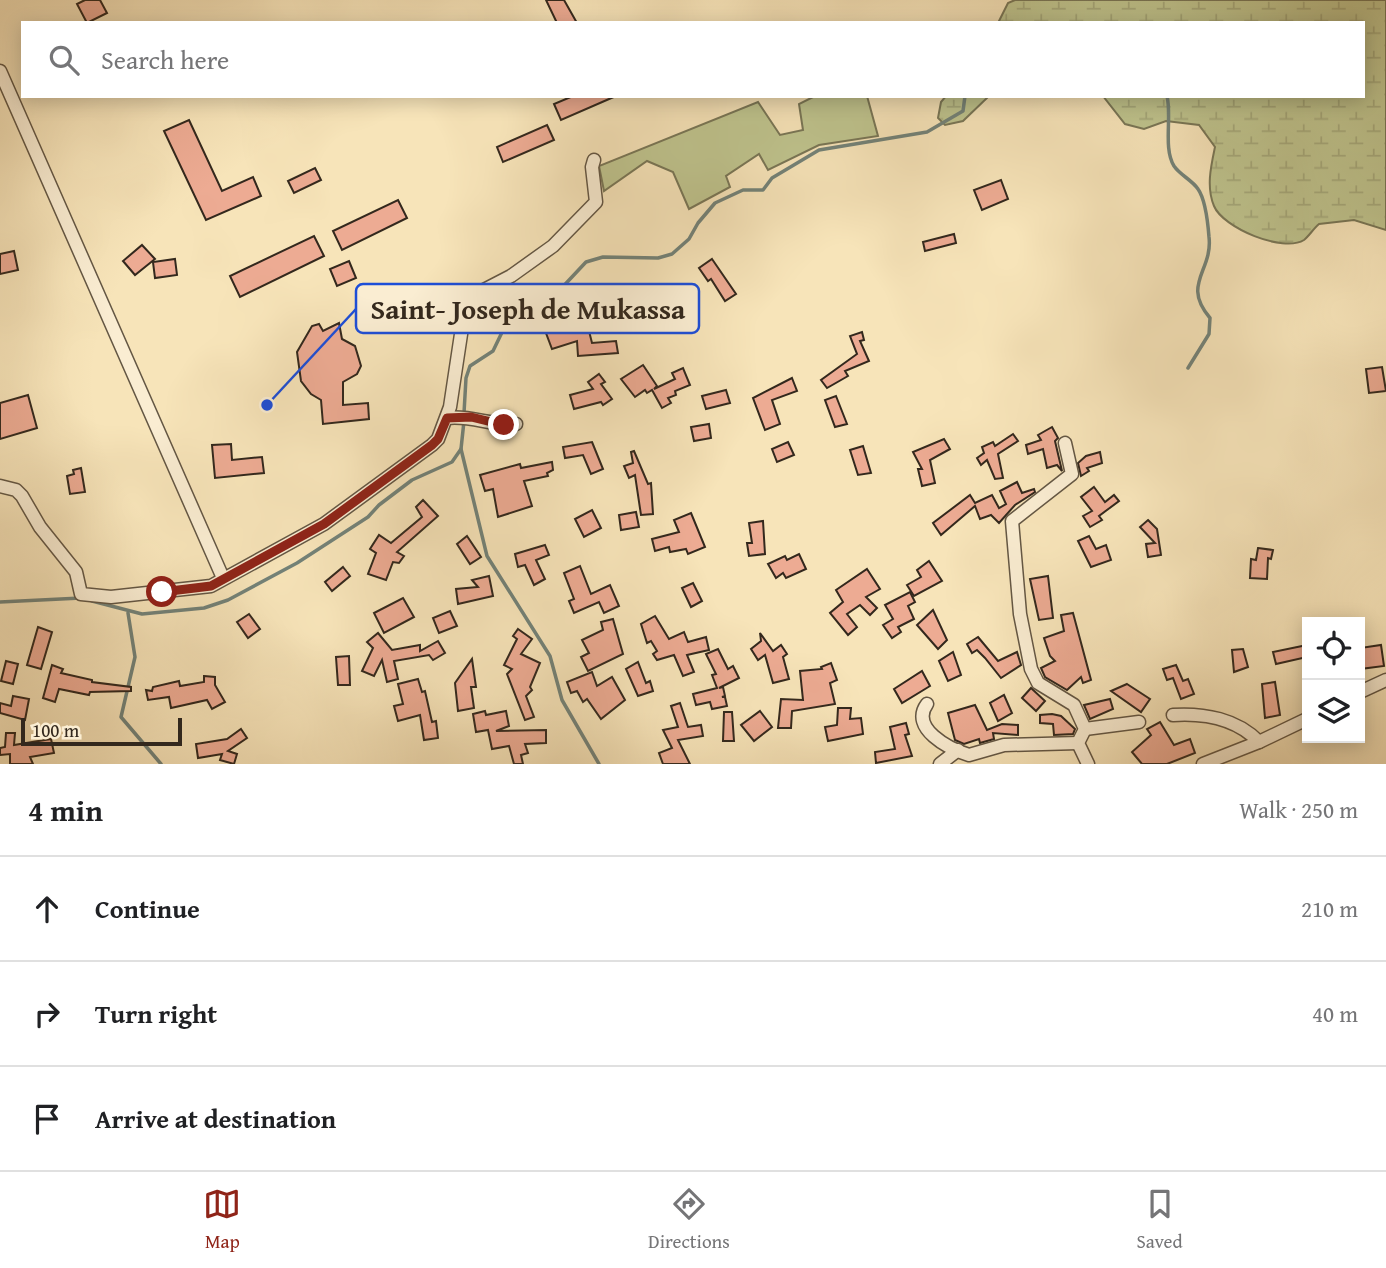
<!DOCTYPE html>
<meta charset="utf-8">
<style>
body{margin:0;font-family:"Gentium Book Plus",serif;background:#f6f6f6;color:#202124}
.controls{position:absolute;right:21px;bottom:21px;display:grid;overflow:hidden;border-radius:0px;box-shadow:0 4px 18px #0003}
.controls button{width:63px;height:63px;display:grid;place-items:center;padding:0;border:0;border-bottom:2px solid #e0e0e0;background:#fff;color:#202124;font:35px sans-serif}
.scale{position:absolute;left:21px;bottom:18px;width:161px;box-sizing:border-box;padding-left:7px;border:4px solid #33281d;border-top:0;font-size:19px;line-height:24px;white-space:nowrap;color:#33281d;-webkit-text-stroke:5px #faedd2;paint-order:stroke}
.stop{position:absolute;width:21px;height:21px;margin:-16px;border:5px solid #8f2418;border-radius:50%;background:#fff}
.stop.end{background:#8f2418;border-color:#fff;box-shadow:0 2px 7px #0008}
.list{margin:0;padding:0;list-style:none}
h2{display:flex;justify-content:space-between;align-items:center;height:91px;margin:0;padding:0 28px;font-size:30px}
h2 small{font-size:23px;font-weight:400;color:#757577}
.list li{display:grid;grid-template-columns:46px 1fr auto;gap:21px;align-items:center;box-sizing:border-box;height:105px;padding:0 28px;border-top:2px solid #e0e0e0}
.list b{display:block;font-size:26px;white-space:nowrap}
.list em{font-size:23px;font-style:normal;color:#757577}
.icon{flex:none;width:38px;height:38px;fill:none;stroke:currentColor;stroke-width:2;stroke-linecap:round;stroke-linejoin:round}
.map{position:relative;flex:none;width:1386px;height:764px;overflow:hidden}
.search{position:absolute;background:#fff;box-shadow:0 4px 18px #0003;left:21px;right:21px;top:21px;height:77px;display:flex;align-items:center;gap:18px;box-sizing:border-box;padding:0 24px;border-radius:0px;color:#757577;font-size:26px}
.sheet{height:406px;background:#fff}
nav{display:flex;justify-content:space-around;align-items:center;box-sizing:border-box;height:98px;border-top:2px solid #e0e0e0;background:#fff;font-size:19px;color:#757577}
nav a{display:grid;justify-items:center;gap:4px}
nav .on{color:#8f2418}
.map>svg:first-child{display:block}
.green{fill:#bfc48e;stroke:#797656;stroke-width:2}
.wetland{fill:url(#wetland-marsh);stroke:#797656;stroke-width:2}
.lines{fill:none;stroke-linecap:round;stroke-linejoin:round}
.stream{stroke:#738278;stroke-width:3.5}
.building{fill:#edab93;stroke:#33281d;stroke-width:2}
.minor-casing{stroke:#645744;stroke-width:15}
.minor{stroke:#faedd2;stroke-width:12}
.route{stroke:#8f2418;stroke-width:9}
.leader{fill:none;stroke:#1d4ed8;stroke-width:2.5}
.callout-dot{fill:#1d4ed8;stroke:#faedd2;stroke-width:2.5}
.callout{fill:#faedd2;stroke:#1d4ed8;stroke-width:2.5}
.callout-label{font-size:28px;text-anchor:middle;font-weight:bold;fill:#33281d}
</style>
<div class="map">
<svg width="1386" height="764" viewBox="0 0 1386 764">
<defs>
<pattern id="wetland-marsh" width="20" height="14" patternUnits="userSpaceOnUse" patternTransform="scale(1.75)"><rect width="20" height="14" fill="#bfc48e"/><path d="M1 5h8M5 5V1M11 12h8M15 12V8" fill="none" stroke="#a5a87a"/></pattern>
</defs>
<rect width="100%" height="100%" fill="#f7e4b9"/>
<filter id="stains"><feTurbulence type="fractalNoise" baseFrequency=".00286" numOctaves="4"/><feColorMatrix values="0 0 0 0 .2 0 0 0 0 .09 0 0 0 0 .02 0 0 0 .5 -.17"/></filter>
<radialGradient id="worn" r=".72"><stop offset=".6" stop-color="#630" stop-opacity="0"/><stop offset="1" stop-color="#630" stop-opacity=".3"/></radialGradient>
<polygon class="green" points="815,96 867,96 878,136 819,145 768,170 759,154 726,176 730,187 689,209 673,172 647,161 604,191 599,166 758,102 780,135 803,130 799,104"/>
<g class="wetland">
<path d="M1015 0H1386V230L1354 220 1319 224C1314 228 1309 236 1304 240 1283 253 1223 228 1214 206 1206 187 1211 166 1215 147L1199 125 1166 121 1144 129 1125 124 1103 96H1363V23H998L1008 3Z"/>
<polygon points="946,96 989,96 963,121 945,125 938,118 941,102"/>
</g>
<g class="lines">
<g class="stream">
<path d="M1167 96C1172 117 1163 148 1174 166 1180 175 1192 180 1198 189 1205 199 1208 224 1209 237 1213 271 1181 284 1210 318L1209 334 1188 368"/>
<polyline points="464,413 466,378 470,366 493,351 506,324 522,311 556,294 586,262 603,257 658,258 672,254 689,239 698,223 715,203 743,190 763,190 772,178 819,150 927,132 963,111 965,96"/>
<polyline points="461,449 487,556 550,656 562,700 599,764"/>
<polyline points="92,601 142,614 204,608 228,600 297,563 368,517 379,505 412,480 452,462 461,449 464,421"/>
<polyline points="0,602 81,598"/>
<polyline points="128,613 135,657 121,717 161,764"/>
</g>
</g>
<g class="building">
<polygon points="85,0 100,0 107,13 87,23 77,4"/>
<polygon points="546,0 564,0 577,23 557,23"/>
<polygon points="573,96 616,96 561,120 554,104"/>
<polygon points="189,120 222,191 253,177 261,196 206,220 164,131"/>
<polygon points="547,125 554,140 503,162 497,147"/>
<polygon points="315,168 321,180 294,193 288,181"/>
<polygon points="1001,180 1008,199 982,210 974,190"/>
<polygon points="398,200 407,218 342,250 333,231"/>
<polygon points="954,234 956,243 925,251 923,242"/>
<polygon points="314,236 324,256 240,297 230,276"/>
<polygon points="142,245 155,259 135,275 123,261"/>
<polygon points="14,251 18,270 0,274 0,254"/>
<polygon points="175,259 177,275 155,278 153,262"/>
<polygon points="712,259 736,294 725,301 711,279 708,281 699,268"/>
<polygon points="349,261 356,278 337,286 330,269"/>
<polygon points="585,315 592,343 616,341 618,353 578,356 577,341 552,349 546,333 563,327 562,321"/>
<polygon points="339,323 342,339 355,346 361,366 357,374 343,382 343,405 368,403 369,419 323,424 321,400 311,394 301,381 297,352 312,326 319,324 323,331"/>
<polygon points="862,332 864,340 860,341 869,361 845,371 848,376 827,388 821,380 857,354 850,336"/>
<polygon points="643,365 657,386 654,389 675,379 672,373 683,368 690,385 675,391 676,395 668,398 671,403 662,408 652,390 647,393 645,390 635,397 621,379"/>
<polygon points="1382,367 1386,391 1369,393 1366,369"/>
<polygon points="599,374 605,382 601,384 612,399 603,405 601,402 574,409 570,395 593,389 588,382"/>
<polygon points="792,378 797,391 772,400 780,424 765,430 753,398"/>
<polygon points="726,390 730,403 706,409 702,396"/>
<polygon points="28,395 37,428 0,439 0,403"/>
<polygon points="836,396 847,424 835,427 825,400"/>
<polygon points="709,424 711,438 694,441 691,427"/>
<polygon points="1052,427 1058,438 1055,441 1062,471 1057,465 1047,468 1043,449 1028,454 1026,445 1041,440 1038,435"/>
<polygon points="1013,434 1018,441 998,454 1003,478 995,479 987,460 981,465 977,458 984,453 982,447 993,442 995,446"/>
<polygon points="944,439 950,449 930,460 935,483 922,486 918,469 922,469 913,452"/>
<polygon points="592,442 603,469 591,474 583,455 565,458 563,447"/>
<polygon points="788,442 794,455 777,462 772,449"/>
<polygon points="231,444 232,460 262,457 264,473 215,478 212,445"/>
<polygon points="863,446 871,473 858,475 850,450"/>
<polygon points="634,451 648,484 651,483 653,514 641,515 635,475 629,478 624,466 633,463 631,452"/>
<polygon points="1100,452 1102,463 1087,468 1089,471 1081,476 1078,463 1086,456"/>
<polygon points="552,462 553,470 547,473 548,476 524,481 532,506 498,517 493,489 485,491 480,475 520,464 521,468"/>
<polygon points="81,468 85,492 70,494 67,476 74,474 73,470"/>
<polygon points="1017,482 1022,493 1034,489 1035,492 1015,505 999,523 991,515 980,519 975,506 941,535 933,523 970,495 975,503 992,495 999,508 1006,504 1000,491"/>
<polygon points="1094,487 1105,502 1114,495 1119,501 1099,516 1102,520 1090,527 1083,516 1092,511 1081,497"/>
<polygon points="423,500 438,516 397,552 404,556 399,563 393,562 386,580 368,574 376,553 370,549 379,535 391,543 422,517 416,507"/>
<polygon points="592,510 601,528 584,537 575,519"/>
<polygon points="636,512 639,527 621,530 619,515"/>
<polygon points="691,513 705,547 688,554 686,549 670,552 669,547 655,551 652,539 679,532 674,520"/>
<polygon points="1148,520 1157,529 1161,555 1148,557 1146,544 1155,543 1140,527"/>
<polygon points="763,521 765,554 749,556 747,543 752,543 749,523"/>
<polygon points="467,536 481,557 470,564 457,544"/>
<polygon points="1089,536 1096,549 1106,545 1111,560 1091,567 1078,541"/>
<polygon points="545,545 549,555 536,560 545,579 534,585 525,565 518,567 515,554"/>
<polygon points="1258,548 1273,550 1271,559 1268,558 1267,579 1250,578 1251,559 1256,560"/>
<polygon points="799,554 806,569 786,578 783,573 776,578 768,564 785,556 787,560"/>
<polygon points="929,561 942,581 914,596 907,585 921,577 917,570"/>
<polygon points="580,566 591,594 610,585 619,606 604,613 599,602 574,613 569,601 574,599 564,573"/>
<polygon points="343,567 350,576 332,591 325,582"/>
<polygon points="867,569 880,589 866,597 877,608 870,615 860,605 847,614 857,627 848,635 830,613 843,602 836,590"/>
<polygon points="489,576 493,596 458,604 456,589 478,587 472,580"/>
<polygon points="1048,576 1053,618 1039,620 1030,579"/>
<polygon points="693,583 702,601 691,607 682,588"/>
<polygon points="910,592 915,602 908,606 914,619 898,627 901,632 892,638 883,625 893,619 885,605"/>
<polygon points="403,598 414,617 384,633 374,613"/>
<polygon points="933,610 947,640 938,649 917,625"/>
<polygon points="450,611 457,626 439,633 433,618"/>
<polygon points="1073,613 1091,680 1083,683 1081,677 1067,690 1045,677 1041,668 1055,661 1050,656 1044,638 1064,631 1061,615"/>
<polygon points="249,614 260,629 248,638 237,622"/>
<polygon points="655,616 669,639 684,632 688,642 706,637 709,650 687,655 694,672 683,676 674,655 657,660 653,654 657,651 651,641 647,643 641,624"/>
<polygon points="613,619 623,654 588,671 581,657 589,653 582,640 603,630 601,622"/>
<polygon points="38,627 52,632 41,669 27,665"/>
<polygon points="518,629 532,639 521,654 540,663 530,687 532,690 526,696 534,717 525,720 507,674 512,669 504,665 517,639 513,636"/>
<polygon points="378,633 392,650 420,645 420,651 438,641 445,653 433,660 429,655 394,661 398,679 387,682 382,660 374,676 362,671 373,648 367,642"/>
<polygon points="760,633 773,651 781,645 787,654 783,657 789,679 773,683 765,655 758,660 751,649 761,641"/>
<polygon points="978,637 998,661 1017,652 1021,665 1001,678 985,658 977,650 972,653 967,644"/>
<polygon points="1307,645 1307,657 1276,664 1273,652"/>
<polygon points="1381,645 1384,666 1360,669 1360,648"/>
<polygon points="718,649 728,669 733,666 739,678 719,688 723,687 725,696 722,697 725,697 727,706 712,709 710,702 696,705 693,694 717,688 712,675 716,674 706,654"/>
<polygon points="1243,649 1248,667 1234,672 1232,650"/>
<polygon points="953,652 961,675 948,681 939,661"/>
<polygon points="349,656 350,685 338,685 336,657"/>
<polygon points="472,659 476,687 471,687 474,708 458,711 455,683"/>
<polygon points="6,661 18,664 13,684 1,681"/>
<polygon points="638,662 646,683 650,681 653,691 638,696 626,669"/>
<polygon points="831,663 837,680 830,683 835,704 792,711 791,728 778,728 781,699 803,700 800,671 822,669 821,667"/>
<polygon points="52,665 63,669 61,673 92,680 92,682 131,687 131,691 90,692 89,695 59,689 55,702 43,698"/>
<polygon points="1176,665 1183,681 1188,679 1194,694 1181,699 1173,678 1167,680 1163,669"/>
<polygon points="922,671 930,686 902,703 894,689"/>
<polygon points="592,672 597,686 612,677 625,700 601,719 587,699 583,702 577,691 571,693 567,682"/>
<polygon points="204,676 215,677 215,685 225,702 212,709 207,700 171,708 169,697 148,700 146,690 152,691 153,687 179,681 180,686 204,682"/>
<polygon points="418,679 422,692 425,691 432,722 436,721 438,738 424,740 420,715 398,721 394,706 403,704 398,684"/>
<polygon points="1275,682 1280,715 1265,718 1262,684"/>
<polygon points="1127,684 1150,699 1141,712 1111,691"/>
<polygon points="1031,688 1045,701 1036,711 1022,698"/>
<polygon points="1004,695 1012,713 998,721 990,703"/>
<polygon points="13,696 29,699 25,720 0,713 0,703 11,706"/>
<polygon points="1110,699 1113,709 1090,719 1084,705"/>
<polygon points="680,703 688,727 701,725 703,736 678,740 690,764 663,764 659,753 672,748 663,730 678,727 671,706"/>
<polygon points="975,705 987,730 1002,724 1018,725 1018,735 993,733 994,739 980,743 979,739 964,744 955,740 948,713"/>
<polygon points="838,708 851,708 850,719 861,718 863,734 828,741 825,727 837,725"/>
<polygon points="485,711 486,715 506,711 509,726 496,731 546,730 546,743 525,744 528,753 521,755 523,764 514,764 509,746 492,749 488,730 476,732 473,714"/>
<polygon points="760,711 772,727 754,741 741,725"/>
<polygon points="724,712 732,712 734,741 723,741"/>
<polygon points="1052,714 1061,716 1075,729 1073,734 1054,735 1053,724 1040,723 1040,715"/>
<polygon points="1160,722 1174,745 1190,739 1195,753 1167,764 1142,764 1132,752 1151,735 1147,729"/>
<polygon points="906,723 909,734 905,735 912,756 876,763 875,752 895,749 890,727"/>
<polygon points="241,729 247,738 228,751 237,754 234,764 220,760 222,754 198,758 196,744 227,739"/>
<polygon points="6,733 15,733 14,745 51,739 54,753 30,757 33,764 10,764 10,754 0,755 0,748 5,747"/>
</g>
<g class="lines">
<defs>
<g id="minor">
<polyline points="0,71 223,578"/>
<path d="M447 418C472 415 491 426 516 424"/>
<polyline points="1065,443 1072,474 1012,521 1020,614 1031,669 1038,683 1074,705 1085,729 1078,743 1088,764"/>
<polyline points="0,486 16,490 22,496 40,527 76,572 81,594 111,597 211,586 324,524 432,445 438,439 450,407 463,321 469,306 484,290 511,276 553,246 596,202 592,167 594,160"/>
<polyline points="1360,692 1386,680"/>
<path d="M927 704C909 728 949 749 969 755L1004 745 1078 743"/>
<path d="M1173 715C1204 713 1237 719 1259 742"/>
<polyline points="1085,729 1139,722"/>
<polyline points="940,764 958,750"/>
<polyline points="1203,764 1259,742 1307,719"/>
</g>
</defs>
<use href="#minor" class="minor-casing"/>
<use href="#minor" class="minor"/>
</g>
<g class="lines">
<polyline class="route" points="162,592 211,586 324,524 432,445 438,439 447,418 471,417 504,425"/>
</g>
<path class="leader" d="M267 405L356 309"/>
<circle class="callout-dot" cx="267" cy="405" r="7"/>
<rect class="callout" x="356" y="284" width="343" height="49" rx="7"/>
<g class="callout-label">
<text x="528" y="319">Saint- Joseph de Mukassa</text>
</g>
<rect width="100%" height="100%" filter="url(#stains)"/>
<rect width="100%" height="100%" fill="url(#worn)"/>
</svg>
<div class="controls">
<button><svg class="icon" aria-label="locate" viewBox="0 0 24 24"><circle cx="12" cy="12" r="6"/><path d="M12 2v4M12 18v4M2 12h4M18 12h4"/></svg></button>
<button><svg class="icon" aria-label="layers" viewBox="0 0 24 24"><path d="M12 4l9 5-9 5-9-5zM3 14l9 5 9-5"/></svg></button>
</div>
<div class="scale">100 m</div>
<div class="stop" style="left:162px;top:592px"></div>
<div class="stop end" style="left:504px;top:425px"></div>
<div class="search"><svg class="icon" aria-label="search" viewBox="0 0 24 24"><circle cx="10" cy="10" r="6"/><path d="M15 15l6 6"/></svg>Search here</div>
</div>
<section class="sheet">
<h2>4 min<small>Walk · 250 m</small></h2>
<ul class="list">
<li><svg class="icon" aria-label="ahead" viewBox="0 0 24 24"><path d="M12 20V5M6 11l6-6 6 6"/></svg><div><b>Continue</b></div><em>210 m</em></li>
<li><svg class="icon" aria-label="right" viewBox="0 0 24 24"><path d="M7 20v-9h11M14 6l5 5-5 5"/></svg><div><b>Turn right</b></div><em>40 m</em></li>
<li><svg class="icon" aria-label="arrive" viewBox="0 0 24 24"><path d="M6 21V4h12l-3 4 3 4H6"/></svg><div><b>Arrive at destination</b></div></li>
</ul>
</section>
<nav>
<a class="on"><svg class="icon" aria-label="map" viewBox="0 0 24 24"><path d="M3 6l6-2 6 2 6-2v14l-6 2-6-2-6 2zM9 4v14M15 6v14"/></svg>Map</a>
<a><svg class="icon" aria-label="directions" viewBox="0 0 24 24"><path d="M12 3l9 9-9 9-9-9zM9 14v-3h6M13 9l2 2-2 2"/></svg>Directions</a>
<a><svg class="icon" aria-label="saved" viewBox="0 0 24 24"><path d="M7 4h10v16l-5-4-5 4z"/></svg>Saved</a>
</nav>
